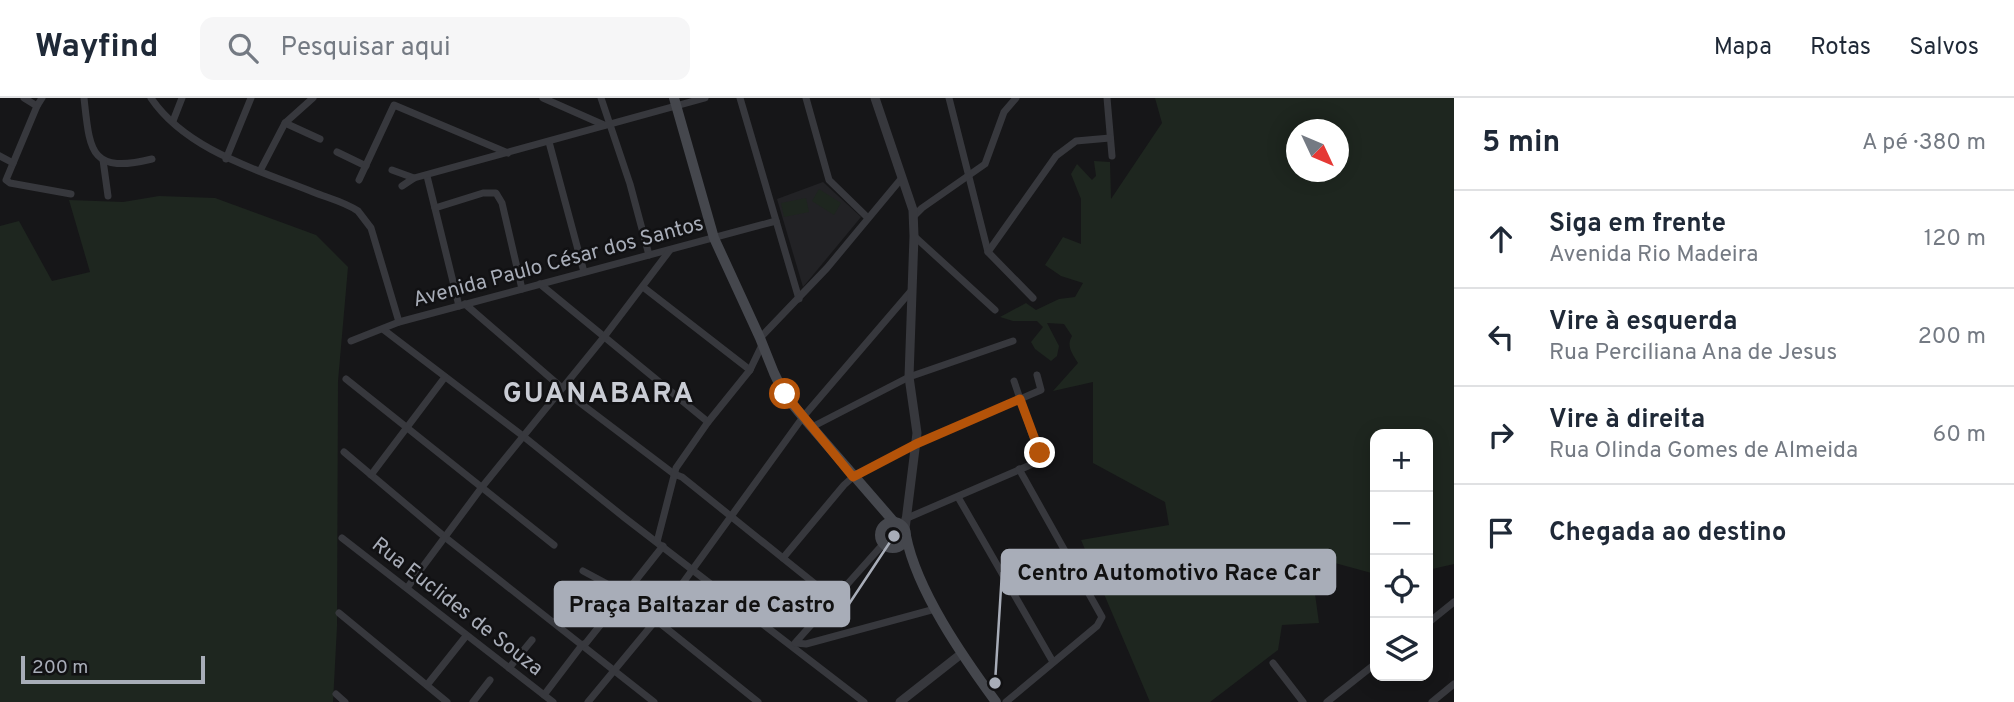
<!DOCTYPE html>
<html lang="pt">
<meta charset="utf-8">
<style>
body{margin:0;font-family:Overpass,sans-serif;background:#f6f6f7;color:#1f2937}
.controls{position:absolute;right:21px;bottom:21px;display:grid;overflow:hidden;border-radius:14px;box-shadow:0 4px 18px #0003}
.controls button{width:63px;height:63px;display:grid;place-items:center;padding:0;border:0;border-bottom:2px solid #e0e1e3;background:#fff;color:#1f2937;font:35px sans-serif}
.compass{position:absolute;left:1286px;top:21px;width:63px;height:63px;border-radius:50%;background:#fff;box-shadow:0 4px 18px #0003;rotate:134deg}
.scale{position:absolute;left:21px;bottom:18px;width:184px;box-sizing:border-box;padding-left:7px;border:4px solid #a8adb8;border-top:0;font-size:19px;line-height:24px;white-space:nowrap;color:#a8adb8;-webkit-text-stroke:5px #111113;paint-order:stroke}
.stop{position:absolute;width:21px;height:21px;margin:-16px;border:5px solid #b45309;border-radius:50%;background:#fff}
.stop.end{background:#b45309;border-color:#fff;box-shadow:0 2px 7px #0008}
.list{margin:0;padding:0;list-style:none}
h2{display:flex;justify-content:space-between;align-items:center;height:91px;margin:0;padding:0 28px;font-size:30px}
h2 small{font-size:23px;font-weight:400;color:#747a83}
.list li{display:grid;grid-template-columns:46px 1fr auto;gap:21px;align-items:center;box-sizing:border-box;height:98px;padding:0 28px;border-top:2px solid #e0e1e3}
.list b{display:block;font-size:26px;white-space:nowrap}
.list p{margin:0;font-size:23px;white-space:nowrap;color:#747a83}
.list em{font-size:23px;font-style:normal;color:#747a83}
.icon{flex:none;width:38px;height:38px;fill:none;stroke:currentColor;stroke-width:2;stroke-linecap:round;stroke-linejoin:round}
.map{position:relative;flex:none;width:1454px;height:604px;overflow:hidden}
header{display:flex;align-items:center;gap:42px;box-sizing:border-box;height:98px;padding:0 35px;background:#fff;border-bottom:2px solid #e0e1e3}
header strong{font-size:33px}
nav{display:flex;gap:38px;margin-inline-start:auto;font-size:24px}
.search{width:490px;height:63px;background:#f6f6f7;display:flex;align-items:center;gap:18px;box-sizing:border-box;padding:0 24px;border-radius:14px;color:#747a83;font-size:26px}
main{display:flex}
aside{flex:1;background:#fff}
.map>svg:first-child{display:block}
.built{fill:#222225}
.green{fill:#1e261f;fill-rule:evenodd}
.lines{fill:none;stroke-linecap:round;stroke-linejoin:round}
.minor{stroke:#37383d;stroke-width:7}
.tertiary{stroke:#37383d;stroke-width:9}
.secondary{stroke:#45474d;stroke-width:10}
.route{stroke:#b45309;stroke-width:9}
.labels{text-anchor:middle;stroke-width:5;stroke-linejoin:round;paint-order:stroke}
.street-label{font-size:21px;fill:#a8adb8;stroke:#111113}
.district-label{font-size:28px;font-weight:bold;letter-spacing:2px;fill:#c9ccd4;stroke:#111113}
.leader{fill:none;stroke:#a8adb8;stroke-width:2.5}
.callout-dot{fill:#a8adb8;stroke:#111113;stroke-width:2.5}
.callout{fill:#a8adb8;stroke:#a8adb8;stroke-width:2.5}
.callout-label{font-size:23px;text-anchor:middle;font-weight:bold;fill:#111}
</style>
<header>
<strong>Wayfind</strong>
<div class="search"><svg class="icon" aria-label="search" viewBox="0 0 24 24"><circle cx="10" cy="10" r="6"/><path d="M15 15l6 6"/></svg>Pesquisar aqui</div>
<nav><a>Mapa</a><a>Rotas</a><a>Salvos</a></nav>
</header>
<main>
<div class="map">
<svg width="1454" height="604" viewBox="0 0 1454 604">
<rect width="100%" height="100%" fill="#161618"/>
<polygon class="built" points="823,84 861,119 803,189 777,101"/>
<g class="green">
<path d="M1155 0H1454V466L1428 472V336H1375V476L1324 462 1315 496 1319 525 1282 527 1278 552 1210 604H1150L1081 442 1169 427 1165 404 1093 365V284L1053 293 1078 265C1072 255 1066 248 1072 238L1064 226 1047 225 1059 248 1057 258 1051 263 1035 251 1031 244 1043 229 1037 223H1013L1000 219 1026 205 1036 212 1059 201 1075 199 1083 185 1061 178 1045 167 1063 139 1081 146V101L1071 76 1077 66 1092 82 1096 78 1094 63 1110 64 1111 101 1162 25ZM1296 32H1338V74H1296Z"/>
<polygon points="819,91 841,105 834,117 812,103"/>
<polygon points="159,98 215,100 316,137 348,169 338,283 337,528 333,604 0,604 0,128 19,123 52,183 90,174 69,102 123,104"/>
<polygon points="806,100 809,114 784,119 781,105"/>
</g>
<g class="lines">
<g class="minor">
<polyline points="24,0 37,8"/>
<polyline points="42,0 37,8 6,82 10,85 71,96"/>
<path d="M84 0C90 54 90 76 152 61"/>
<path d="M151 0C186 52 258 72 313 94 328 100 345 104 358 113L371 130 399 224"/>
<polyline points="543,0 604,27"/>
<polyline points="601,0 630,86 649,157"/>
<polyline points="740,0 799,201"/>
<polyline points="806,0 829,82 867,119"/>
<polyline points="949,0 988,154 1033,200"/>
<polyline points="1107,0 1112,58"/>
<polyline points="173,23 182,0"/>
<polyline points="285,25 320,41"/>
<polyline points="549,44 584,174"/>
<polyline points="337,54 366,68"/>
<polyline points="0,58 13,65"/>
<polyline points="226,61 251,0"/>
<polyline points="103,62 108,98"/>
<polyline points="392,72 414,80"/>
<polyline points="260,73 285,25 313,0"/>
<polyline points="427,78 459,208"/>
<polyline points="359,82 394,7 508,55"/>
<polyline points="402,88 414,80 705,0"/>
<polyline points="435,110 483,95 496,95 502,105 522,191"/>
<polyline points="913,119 922,110 985,66 1004,14 1016,0"/>
<polyline points="914,138 995,212"/>
<polyline points="988,154 1056,58 1076,43 1110,40"/>
<polyline points="540,186 708,324"/>
<polyline points="643,189 750,272"/>
<polyline points="465,206 562,290"/>
<polyline points="384,232 523,338 625,420 864,604"/>
<polyline points="760,240 827,170 901,81"/>
<polyline points="351,243 399,224 776,123"/>
<polyline points="346,281 554,447"/>
<polyline points="575,301 674,376 682,379 835,502"/>
<polyline points="812,329 909,279 1013,243"/>
<polyline points="344,354 446,440 654,604"/>
<polyline points="371,377 445,279"/>
<polyline points="958,399 1053,564"/>
<polyline points="905,421 1035,365 1040,360 1014,283"/>
<polyline points="342,440 553,604"/>
<polyline points="657,444 676,370 708,324 750,272 762,247"/>
<polyline points="783,460 844,387 853,379 916,346 1041,292 1037,277"/>
<polyline points="583,473 626,496"/>
<polyline points="407,490 482,389 604,239 670,152"/>
<polyline points="339,515 447,604"/>
<polyline points="656,522 758,604"/>
<polyline points="1428,525 1454,504"/>
<polyline points="795,545 884,445"/>
<polyline points="796,545 806,546 935,511"/>
<polyline points="1273,565 1303,604"/>
<polyline points="509,570 532,542"/>
<polyline points="427,587 466,538"/>
<polyline points="336,596 345,604"/>
<polyline points="544,597 582,547 586,545 663,448"/>
<polyline points="473,604 490,582"/>
<polyline points="588,604 656,522 803,319 911,193"/>
<polyline points="1006,604 1097,528 1102,519 1019,371"/>
<polyline points="1327,604 1375,566"/>
<polyline points="1432,604 1454,586"/>
</g>
<g class="tertiary">
<polyline points="875,0 913,112 914,138 909,279 917,335 905,431"/>
<polyline points="900,604 961,556"/>
</g>
<g class="secondary">
<polyline points="674,0 714,140 760,240 774,275 784,296 803,319 894,424"/>
<circle cx="893" cy="437" r="13"/>
<path d="M906 438C917 493 963 559 996 604"/>
</g>
</g>
<g class="lines">
<polyline class="route" points="785,296 853,379 916,346 1020,301 1040,355"/>
</g>
<g class="labels">
<g class="street-label">
<text transform="translate(558 163) rotate(-15)" y="7">Avenida Paulo César dos Santos</text>
<text transform="translate(458 508) rotate(38)" y="7">Rua Euclides de Souza</text>
</g>
<g class="district-label">
<text x="599" y="304">GUANABARA</text>
</g>
</g>
<path class="leader" d="M995 585L1002 474M894 438L849 506"/>
<g class="callout-dot">
<circle cx="995" cy="585" r="7"/>
<circle cx="894" cy="438" r="7"/>
</g>
<g class="callout">
<rect x="1002" y="452" width="333" height="44" rx="7"/>
<rect x="555" y="484" width="294" height="44" rx="7"/>
</g>
<g class="callout-label">
<text x="1169" y="482">Centro Automotivo Race Car</text>
<text x="702" y="514">Praça Baltazar de Castro</text>
</g>
</svg>
<div class="controls">
<button>+</button>
<button>−</button>
<button><svg class="icon" aria-label="locate" viewBox="0 0 24 24"><circle cx="12" cy="12" r="6"/><path d="M12 2v4M12 18v4M2 12h4M18 12h4"/></svg></button>
<button><svg class="icon" aria-label="layers" viewBox="0 0 24 24"><path d="M12 4l9 5-9 5-9-5zM3 14l9 5 9-5"/></svg></button>
</div>
<svg class="compass" viewBox="-18 -18 36 36"><path d="M0-13l5 13h-10z" fill="#e53935"/><path d="M0 13l5-13h-10z" fill="#747a83"/></svg>
<div class="scale">200 m</div>
<div class="stop" style="left:785px;top:296px"></div>
<div class="stop end" style="left:1040px;top:355px"></div>
</div>
<aside>
<h2>5 min<small>A pé · 380 m</small></h2>
<ul class="list">
<li><svg class="icon" aria-label="ahead" viewBox="0 0 24 24"><path d="M12 20V5M6 11l6-6 6 6"/></svg><div><b>Siga em frente</b><p>Avenida Rio Madeira</p></div><em>120 m</em></li>
<li><svg class="icon" aria-label="left" viewBox="0 0 24 24"><path d="M17 20v-9H6M10 6l-5 5 5 5"/></svg><div><b>Vire à esquerda</b><p>Rua Perciliana Ana de Jesus</p></div><em>200 m</em></li>
<li><svg class="icon" aria-label="right" viewBox="0 0 24 24"><path d="M7 20v-9h11M14 6l5 5-5 5"/></svg><div><b>Vire à direita</b><p>Rua Olinda Gomes de Almeida</p></div><em>60 m</em></li>
<li><svg class="icon" aria-label="arrive" viewBox="0 0 24 24"><path d="M6 21V4h12l-3 4 3 4H6"/></svg><div><b>Chegada ao destino</b></div></li>
</ul>
</aside>
</main>
